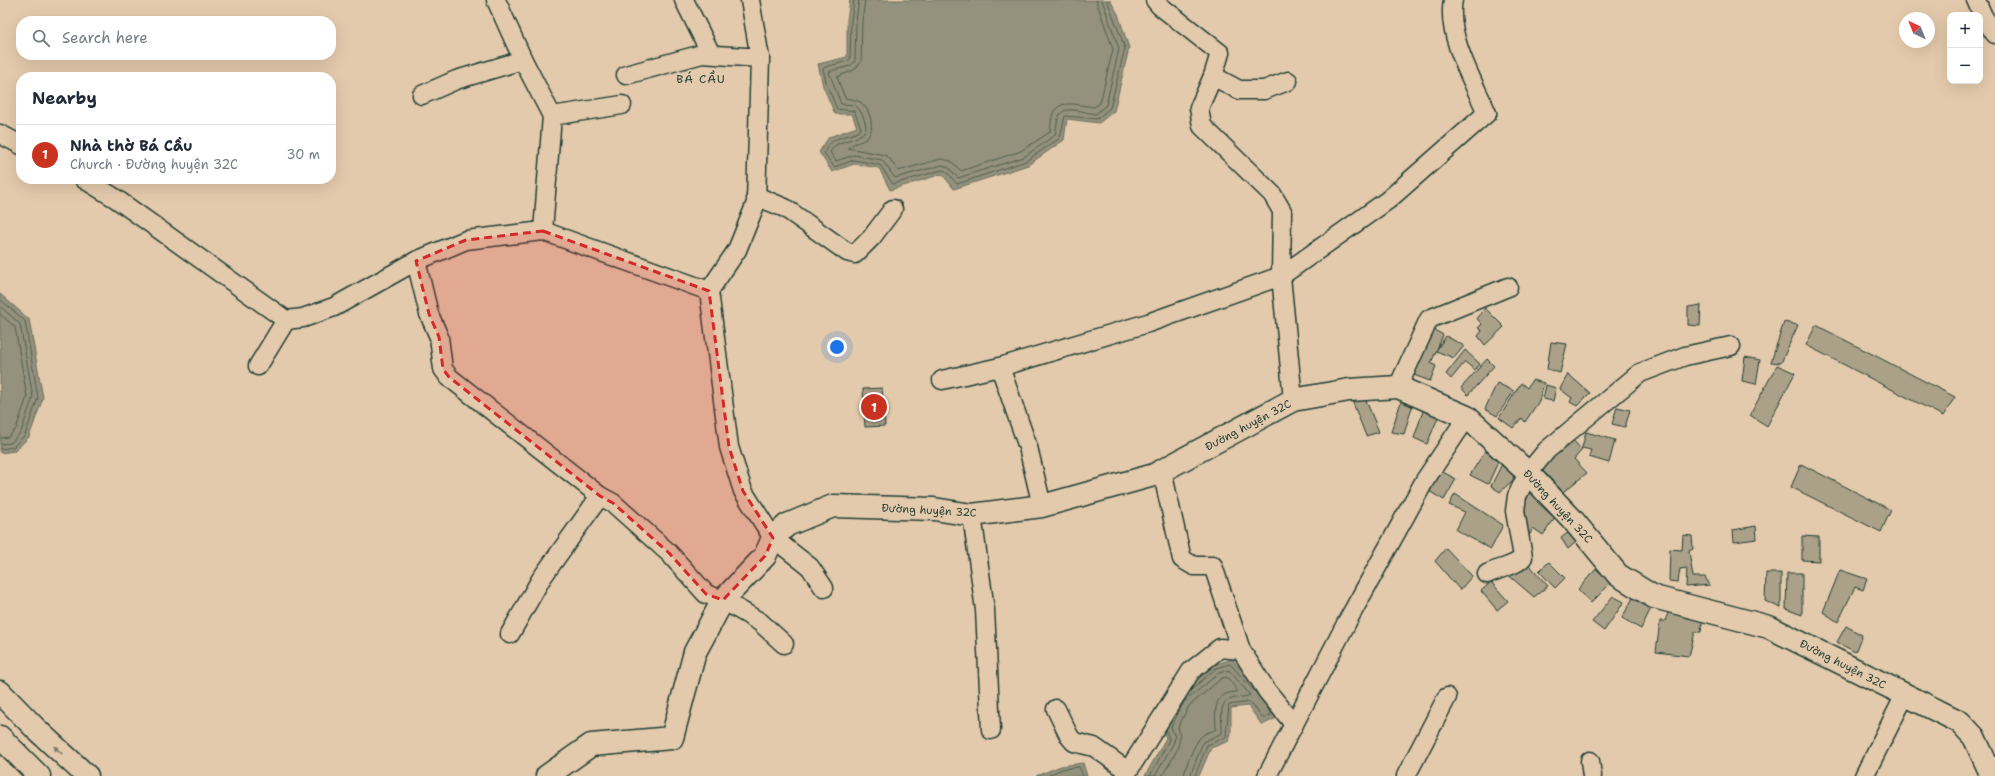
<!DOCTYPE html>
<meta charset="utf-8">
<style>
body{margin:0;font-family:"Shantell Sans",sans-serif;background:#f2f2f3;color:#1f2937}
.controls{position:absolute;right:12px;top:12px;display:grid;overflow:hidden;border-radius:8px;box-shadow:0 4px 16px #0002}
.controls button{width:36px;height:36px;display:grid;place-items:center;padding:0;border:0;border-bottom:1px solid #e0e1e3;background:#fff;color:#1f2937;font:20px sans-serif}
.compass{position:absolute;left:1899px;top:12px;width:36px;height:36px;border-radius:50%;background:#fff;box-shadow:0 4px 16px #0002;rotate:317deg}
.you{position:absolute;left:837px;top:347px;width:14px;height:14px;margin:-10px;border:3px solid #fff;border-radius:50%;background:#1a73e8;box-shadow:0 0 0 6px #1a73e833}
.badge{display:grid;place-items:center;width:26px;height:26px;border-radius:50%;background:#c8321e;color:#fff;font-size:13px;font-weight:700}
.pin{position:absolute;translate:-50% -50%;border:2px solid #fff;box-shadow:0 1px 4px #0006}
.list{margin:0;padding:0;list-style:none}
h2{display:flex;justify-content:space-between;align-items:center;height:52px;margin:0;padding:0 16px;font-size:17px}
h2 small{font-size:13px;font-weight:400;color:#747a83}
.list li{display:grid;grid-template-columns:26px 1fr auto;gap:12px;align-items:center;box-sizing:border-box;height:60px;padding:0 16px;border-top:1px solid #e0e1e3}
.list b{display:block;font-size:15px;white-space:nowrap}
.list p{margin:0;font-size:13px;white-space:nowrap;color:#747a83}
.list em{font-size:13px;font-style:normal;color:#747a83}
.icon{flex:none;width:22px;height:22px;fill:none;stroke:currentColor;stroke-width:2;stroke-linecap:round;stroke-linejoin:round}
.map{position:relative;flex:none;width:1995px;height:776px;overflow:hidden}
.search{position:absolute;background:#fff;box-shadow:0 4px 16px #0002;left:16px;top:16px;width:320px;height:44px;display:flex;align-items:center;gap:10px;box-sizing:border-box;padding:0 14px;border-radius:16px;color:#747a83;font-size:15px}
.panel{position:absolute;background:#fff;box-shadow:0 4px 16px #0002;left:16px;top:72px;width:320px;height:112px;border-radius:16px}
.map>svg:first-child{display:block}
.water{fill:#94917b;stroke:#656f5f}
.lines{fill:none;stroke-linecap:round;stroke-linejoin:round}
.shore{stroke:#4e5f50;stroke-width:1}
.building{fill:#aba189;stroke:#1f3d34}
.street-casing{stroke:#1f3d34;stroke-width:21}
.secondary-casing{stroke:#1f3d34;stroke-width:25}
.street{stroke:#e4caac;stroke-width:18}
.secondary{stroke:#e4caac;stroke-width:22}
.oneway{fill:#787c6a}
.marked{fill:#d62828;fill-opacity:0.2;stroke:#d62828;stroke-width:3;stroke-dasharray:8 5;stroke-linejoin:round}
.labels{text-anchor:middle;stroke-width:3;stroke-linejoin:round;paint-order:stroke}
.street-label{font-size:11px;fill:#1f3d34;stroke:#e4caac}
.neighbourhood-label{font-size:12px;letter-spacing:1px;fill:#1f3d34;stroke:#e4caac}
</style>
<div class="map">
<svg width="1995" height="776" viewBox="0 0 1995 776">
<rect width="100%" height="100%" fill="#e4caac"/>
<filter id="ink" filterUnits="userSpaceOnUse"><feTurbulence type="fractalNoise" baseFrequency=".025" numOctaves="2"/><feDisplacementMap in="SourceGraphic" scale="8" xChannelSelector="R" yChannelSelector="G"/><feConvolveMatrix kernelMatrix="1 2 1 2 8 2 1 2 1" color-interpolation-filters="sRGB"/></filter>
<g filter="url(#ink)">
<g class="water">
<polygon points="850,0 1110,0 1118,14 1129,48 1114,111 1099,123 1067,119 1064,140 1028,165 954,189 942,174 890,190 879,168 854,164 832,172 819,152 829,137 857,127 852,114 835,114 823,86 818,64 847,57 847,20"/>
<polygon points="0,294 29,319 43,398 29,437 15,451 0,453"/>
<polygon points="1232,659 1269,702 1277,718 1262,725 1248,706 1231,708 1231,734 1229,741 1211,748 1199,776 1145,776 1166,738 1161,727 1177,697 1214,665"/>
<polygon points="1083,763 1087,776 1036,776 1061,766"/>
</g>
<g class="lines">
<g class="shore">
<path d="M854 0 851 21 850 59 848 61 825 67 823 69 827 85 837 109 854 111 861 128C853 140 833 131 824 153L834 167 854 160 880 165 893 184 942 170 946 171 957 184 1026 161 1060 138 1065 116 1097 119 1110 108 1125 48 1107 0"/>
<path d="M859 0 856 21 855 61 850 66 831 71 829 72 841 104C845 105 850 104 854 105 861 108 866 122 866 129 859 143 837 137 830 152L836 161 854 155 882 160 895 178 942 165 948 167 958 178 1024 157 1055 135C1057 129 1056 122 1059 116 1064 104 1086 113 1096 114L1106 105 1119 49 1102 0"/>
<path d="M865 0 862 22 861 62 854 70 837 77 845 98C850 99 855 99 860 102 870 108 876 129 867 138 862 143 852 142 848 148L885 155 890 159 898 171 941 159 951 161 961 171 1021 151 1050 132C1051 126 1051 119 1053 113 1060 98 1081 106 1094 107L1100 103 1113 49 1096 0"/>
<polyline points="0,299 25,321 38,398 25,435 13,447 0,449"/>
<polyline points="0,306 20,324 33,397 21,432 11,443 0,444"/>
<polyline points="0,314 15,327 27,397 16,429 8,437 0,438"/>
<polyline points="1191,690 1216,668 1230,664 1258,695"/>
<polyline points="1047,776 1062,769 1079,767 1083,776"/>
<polyline points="1150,776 1169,740 1166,729"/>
<path d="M1155 776 1174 742 1175 737 1171 727 1184 702 1219 673 1229 670 1250 695C1244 698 1237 697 1231 699 1217 702 1223 723 1222 733L1203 742 1190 776"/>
<path d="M1162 776C1171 760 1184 746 1178 727L1189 706 1222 678 1227 677 1238 691C1234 693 1230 692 1226 694 1212 700 1216 717 1216 729 1212 732 1206 732 1202 736 1195 741 1185 768 1184 776"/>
<polyline points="1195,776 1207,745 1226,737 1229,705 1250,702 1264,719 1271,715 1267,707"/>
</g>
</g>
<g class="building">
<polygon points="1701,305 1700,326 1688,325 1688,307"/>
<polygon points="1485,308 1504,327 1485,345 1478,336 1482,331 1478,328 1482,324 1477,319"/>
<polygon points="1784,322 1798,325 1781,363 1771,362"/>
<polygon points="1816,325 1955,397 1943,416 1806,345"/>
<polygon points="1430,327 1443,335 1431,363 1436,366 1430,381 1411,374"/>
<polygon points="1446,336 1464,346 1454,358 1436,351"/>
<polygon points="1551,342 1567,344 1560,373 1547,369"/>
<polygon points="1465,350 1480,364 1475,370 1465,362 1451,379 1446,374"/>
<polygon points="1745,357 1760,360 1756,384 1742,381"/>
<polygon points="1487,359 1494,366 1468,395 1461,388"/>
<polygon points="1777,365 1795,373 1767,426 1750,415"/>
<polygon points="1568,374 1590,393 1577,406 1570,402 1572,398 1560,389"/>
<polygon points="1532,380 1544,383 1539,401 1525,422 1522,418 1513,428 1499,418 1521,383 1527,388"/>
<polygon points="1497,383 1514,391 1497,416 1485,409"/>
<polygon points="1546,385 1556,388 1553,401 1543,399"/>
<polygon points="882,388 885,426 865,427 863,389"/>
<polygon points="1404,393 1415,397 1404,434 1391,432"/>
<polygon points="1365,398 1379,432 1366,436 1353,403"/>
<polygon points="1426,402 1442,408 1427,444 1414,438"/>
<polygon points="1617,407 1630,410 1625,427 1612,424"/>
<polygon points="1586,432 1615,440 1609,463 1589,457 1591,450 1582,448"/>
<polygon points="1570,437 1582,450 1574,459 1587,473 1563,492 1543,471 1545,458"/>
<polygon points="1485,451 1499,460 1488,484 1470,475"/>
<polygon points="1505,458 1515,466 1513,480 1500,492 1491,486"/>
<polygon points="1801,464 1891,510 1881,532 1791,487"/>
<polygon points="1439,470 1456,479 1444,500 1427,490"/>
<polygon points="1540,492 1537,502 1555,518 1543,535 1533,528 1529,536 1516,528 1529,493"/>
<polygon points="1455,494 1503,525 1491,549 1456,530 1465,512 1449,505"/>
<polygon points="1756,526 1757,539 1734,542 1733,530"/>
<polygon points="1569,532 1576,542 1568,549 1561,538"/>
<polygon points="1683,535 1692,536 1693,549 1689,551 1693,577 1705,577 1710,585 1686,587 1687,568 1680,569 1678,582 1669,581 1670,549 1682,550"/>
<polygon points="1802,536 1819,537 1819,561 1802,560"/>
<polygon points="1446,548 1472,576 1460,590 1435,561"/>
<polygon points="1525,560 1548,586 1534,597 1506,573"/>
<polygon points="1549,562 1565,578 1555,588 1539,571"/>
<polygon points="1596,569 1612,582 1591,603 1578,589"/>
<polygon points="1840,570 1867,579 1863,590 1855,587 1838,622 1823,612"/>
<polygon points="1766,573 1781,573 1781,608 1765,601"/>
<polygon points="1787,573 1802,573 1802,615 1786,609"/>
<polygon points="1491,582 1508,601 1497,610 1481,591"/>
<polygon points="1613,596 1624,602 1604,631 1592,622"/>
<polygon points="1634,596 1652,606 1641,629 1622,618"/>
<polygon points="1669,610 1703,614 1701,632 1695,632 1689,656 1656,652 1660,621 1665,621"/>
<polygon points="1846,626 1862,635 1855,652 1837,642"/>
</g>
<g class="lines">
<defs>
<g id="street">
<polyline points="496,0 523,60 552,116 543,231"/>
<polyline points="684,0 711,54"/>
<polyline points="750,0 760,58 756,203 737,250 709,291 729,447 743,491 773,538 810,567 824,588"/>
<polyline points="1155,0 1160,6 1220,53 1213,76 1199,108 1202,126 1272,194 1282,211 1281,276 1293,400"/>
<polyline points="1976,0 1983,16 1995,34"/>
<polyline points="626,75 702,54 760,58"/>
<polyline points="1213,76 1239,90 1264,90 1288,81"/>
<polyline points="422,95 456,80 523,60"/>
<polyline points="552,116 622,105"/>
<polyline points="0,134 21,145"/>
<polyline points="84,179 115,198 286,320 303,318 334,307 416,261 466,240 543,231 709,291"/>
<polyline points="756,196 785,208 847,252 855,254 872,237 893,209"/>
<polyline points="416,261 429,314 439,337 443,369 449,377 600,496 613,503 669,553 706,594 723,600 760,622 784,644"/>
<polyline points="258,366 286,320"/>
<polyline points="1000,367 1028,447 1042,506"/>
<path d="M942 380 1000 367 1148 323 1281 276 1388 200 1487 113C1473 81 1446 35 1453 0"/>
<polyline points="1398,387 1429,319 1508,287"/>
<polyline points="1162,471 1182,559 1194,566 1213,566 1241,650"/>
<polyline points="972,515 985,610 991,730"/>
<path d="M1487 574C1497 569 1518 565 1523 557L1515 511 1517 496 1528 473 1547 450 1640 373 1685 356 1731 346"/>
<polyline points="510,634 541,579 600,496"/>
<polyline points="1056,709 1069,736 1074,742 1094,747 1128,771"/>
<polyline points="1590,761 1592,776"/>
<polyline points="1125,776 1191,671 1220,648 1241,650 1267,691 1294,724"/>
<polyline points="1267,776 1348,620 1425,480 1467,417"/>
<polyline points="1406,776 1447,697"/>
<polyline points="1864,776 1905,695"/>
</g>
<g id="secondary">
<polyline points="0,692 36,729 87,776"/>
<polyline points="0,737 39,776"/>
<polyline points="547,776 591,745 672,738 695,652 723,600 765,556 773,538 787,525 833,506 934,509 972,515 1042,506 1154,475 1293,400 1349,390 1398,387 1467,417 1528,473 1572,519 1618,575 1654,597 1769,627 1960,722 1974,737 1992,776"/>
</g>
</defs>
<use href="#street" class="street-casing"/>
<use href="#secondary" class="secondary-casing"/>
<use href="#street" class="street"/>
<use href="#secondary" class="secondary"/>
</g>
<defs><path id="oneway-solid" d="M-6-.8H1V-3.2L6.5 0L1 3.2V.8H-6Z"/></defs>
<use class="oneway" href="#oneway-solid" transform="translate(58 750) rotate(-137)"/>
</g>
<path class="marked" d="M543 231 709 291 729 447 743 491 773 538 765 556 723 600 706 594 669 553 613 503 600 496 449 377 443 369 439 337 429 314 416 261 466 240Z"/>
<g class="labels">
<g class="street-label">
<text transform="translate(1248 425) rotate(-28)" y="4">Đường huyện 32C</text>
<text transform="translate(1558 506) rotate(47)" y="4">Đường huyện 32C</text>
<text transform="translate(929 510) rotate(3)" y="4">Đường huyện 32C</text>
<text transform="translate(1843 664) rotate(27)" y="4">Đường huyện 32C</text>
</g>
<g class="neighbourhood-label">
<text x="701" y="83">BÁ CẦU</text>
</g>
</g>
</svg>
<div class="controls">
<button>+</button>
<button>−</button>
</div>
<svg class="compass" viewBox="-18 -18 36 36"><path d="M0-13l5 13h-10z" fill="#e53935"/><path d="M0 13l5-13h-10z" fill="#747a83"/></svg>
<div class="you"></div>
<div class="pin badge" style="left:874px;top:407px">1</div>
<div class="search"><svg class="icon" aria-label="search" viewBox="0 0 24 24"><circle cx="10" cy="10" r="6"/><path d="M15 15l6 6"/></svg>Search here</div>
<section class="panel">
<h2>Nearby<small></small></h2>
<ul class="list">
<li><span class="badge">1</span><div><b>Nhà thờ Bá Cầu</b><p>Church · Đường huyện 32C</p></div><em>30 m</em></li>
</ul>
</section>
</div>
